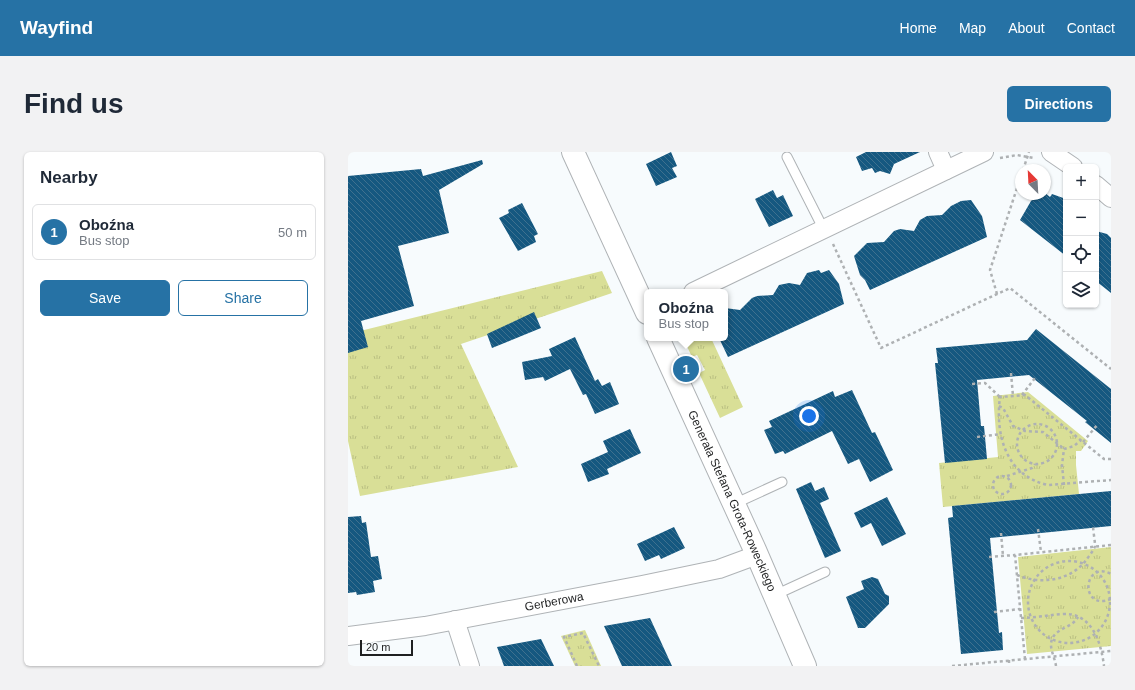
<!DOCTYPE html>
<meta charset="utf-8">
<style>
body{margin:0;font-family:Arial,sans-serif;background:#f2f2f3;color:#1f2937}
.controls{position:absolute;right:12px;top:12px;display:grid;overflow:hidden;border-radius:6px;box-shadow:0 1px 3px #0004}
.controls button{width:36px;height:36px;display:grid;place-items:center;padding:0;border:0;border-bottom:1px solid #e0e1e3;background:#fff;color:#1f2937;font:20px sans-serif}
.compass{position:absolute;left:667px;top:12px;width:36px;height:36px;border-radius:50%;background:#fff;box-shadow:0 1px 3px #0004;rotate:336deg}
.scale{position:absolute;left:12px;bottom:10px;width:53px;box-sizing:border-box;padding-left:4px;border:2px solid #1f2021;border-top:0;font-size:11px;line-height:14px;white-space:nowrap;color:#1f2021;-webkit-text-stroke:3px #f7fbfd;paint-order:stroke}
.you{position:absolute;left:461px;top:264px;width:14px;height:14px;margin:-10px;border:3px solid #fff;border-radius:50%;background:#1a73e8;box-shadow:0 0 0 6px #1a73e833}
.badge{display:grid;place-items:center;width:26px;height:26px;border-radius:50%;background:#2672a5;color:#fff;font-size:13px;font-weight:700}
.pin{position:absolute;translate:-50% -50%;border:2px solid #fff;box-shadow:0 1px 4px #0006}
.popup{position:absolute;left:296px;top:137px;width:84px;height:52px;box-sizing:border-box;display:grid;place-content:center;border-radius:6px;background:#fff;filter:drop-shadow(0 1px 3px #0005);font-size:13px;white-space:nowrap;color:#747a83}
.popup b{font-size:15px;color:#1f2937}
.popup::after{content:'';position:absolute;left:50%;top:100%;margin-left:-8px;border:8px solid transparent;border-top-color:#fff}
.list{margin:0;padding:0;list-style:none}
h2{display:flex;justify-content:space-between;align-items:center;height:52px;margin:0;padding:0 16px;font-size:17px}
h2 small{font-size:13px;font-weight:400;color:#747a83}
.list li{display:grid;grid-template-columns:26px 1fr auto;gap:12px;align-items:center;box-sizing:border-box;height:56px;margin:0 8px 8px;padding:0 8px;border:1px solid #e0e1e3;border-radius:6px}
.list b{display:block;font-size:15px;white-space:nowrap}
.list p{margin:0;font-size:13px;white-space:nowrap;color:#747a83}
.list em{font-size:13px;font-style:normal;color:#747a83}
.actions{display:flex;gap:8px;padding:12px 16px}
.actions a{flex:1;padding:9px 0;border:1px solid #2672a5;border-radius:6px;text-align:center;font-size:14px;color:#2672a5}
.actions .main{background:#2672a5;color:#fff}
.icon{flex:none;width:22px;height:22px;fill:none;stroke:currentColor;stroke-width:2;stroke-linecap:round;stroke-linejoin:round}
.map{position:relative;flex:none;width:763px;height:514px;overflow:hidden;border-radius:6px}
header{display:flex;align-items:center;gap:24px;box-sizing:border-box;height:56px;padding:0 20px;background:#2672a5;color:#fff}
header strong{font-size:19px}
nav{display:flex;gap:22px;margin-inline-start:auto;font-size:14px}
.intro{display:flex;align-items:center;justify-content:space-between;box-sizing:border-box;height:96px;padding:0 24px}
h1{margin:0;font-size:28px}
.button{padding:10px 18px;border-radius:6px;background:#2672a5;color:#fff;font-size:14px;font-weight:700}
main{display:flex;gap:24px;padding:0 24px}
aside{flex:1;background:#fff;border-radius:6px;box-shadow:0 1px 3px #0004}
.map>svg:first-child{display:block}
.grass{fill:url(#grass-tufts)}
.building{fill:url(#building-back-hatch)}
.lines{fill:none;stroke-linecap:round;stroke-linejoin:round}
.lane-casing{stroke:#afb3b6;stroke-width:11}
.street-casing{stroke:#afb3b6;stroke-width:20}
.secondary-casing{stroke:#afb3b6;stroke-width:24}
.path{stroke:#aeb1b3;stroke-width:2.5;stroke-dasharray:3 3;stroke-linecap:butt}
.lane{stroke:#fff;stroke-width:9}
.street{stroke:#fff;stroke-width:18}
.secondary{stroke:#fff;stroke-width:22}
.labels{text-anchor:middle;stroke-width:4;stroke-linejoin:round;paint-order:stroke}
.street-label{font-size:12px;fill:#1f2021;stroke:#f7fbfd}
</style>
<header>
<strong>Wayfind</strong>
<nav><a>Home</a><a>Map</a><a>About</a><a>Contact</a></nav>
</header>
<div class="intro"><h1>Find us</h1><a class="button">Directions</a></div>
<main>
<aside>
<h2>Nearby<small></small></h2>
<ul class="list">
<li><span class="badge">1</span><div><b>Oboźna</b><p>Bus stop</p></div><em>50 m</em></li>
</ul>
<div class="actions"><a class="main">Save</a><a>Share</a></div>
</aside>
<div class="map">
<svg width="763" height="514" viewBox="0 0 763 514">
<defs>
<pattern id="grass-tufts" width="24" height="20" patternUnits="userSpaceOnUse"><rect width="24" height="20" fill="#d9df97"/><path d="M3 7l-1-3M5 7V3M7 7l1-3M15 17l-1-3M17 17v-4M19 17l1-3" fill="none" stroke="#babf82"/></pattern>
<pattern id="building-back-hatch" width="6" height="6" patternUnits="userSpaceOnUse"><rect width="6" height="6" fill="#155880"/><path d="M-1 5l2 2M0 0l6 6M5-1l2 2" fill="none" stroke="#3f718f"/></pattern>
</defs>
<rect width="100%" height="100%" fill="#f7fbfd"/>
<g class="grass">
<polygon points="254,119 264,141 113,192 170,315 12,344 0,289 0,182"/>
<polygon points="335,186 363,186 395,255 372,266 351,221 357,218 349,203 344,205"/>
<polygon points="680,240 740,289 733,299 728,299 728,313 731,342 595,355 591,311 650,305 645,244"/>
<polygon points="763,395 763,494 679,502 670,405"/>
<polygon points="237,478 253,514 227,514 213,484"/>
</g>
<g class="building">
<polygon points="323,0 329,14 324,16 329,25 308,34 298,12"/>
<polygon points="518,0 572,0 546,12 542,22 532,19 527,21 524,16 514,19 508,5"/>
<polygon points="134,8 135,12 91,38 101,81 50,94 66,154 13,169 20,195 0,201 0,24 73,17 75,24"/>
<polygon points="425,38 429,46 435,43 445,64 421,75 407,47"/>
<polygon points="697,41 702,45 704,42 718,47 718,104 672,68 683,49 691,42"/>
<polygon points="623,48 634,64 639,85 522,138 517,128 512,123 506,104 519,91 536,90 546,79 552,77 566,79 572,68 579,64 594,63 603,54 613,49"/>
<polygon points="174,51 190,82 186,84 188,90 170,99 151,66 161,61 160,58"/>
<polygon points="748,79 759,82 763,86 763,141 748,129"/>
<polygon points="471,118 473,121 481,118 491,132 496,152 380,205 371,186 377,186 377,156 392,158 404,146 409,144 425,143 431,133 441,131 452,133 459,121"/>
<polygon points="186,160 193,176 144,196 139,182"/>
<polygon points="688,177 763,237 763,291 737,270 739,269 681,223 629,228 633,274 636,274 639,307 597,311 587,211 590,211 588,196 679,188"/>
<polygon points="227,185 247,229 250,227 254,234 262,230 271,252 247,262 238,242 235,243 222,217 197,229 195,225 177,228 174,210 204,204 201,197"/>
<polygon points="504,238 524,281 527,280 545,318 522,330 511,307 500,312 484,279 437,302 435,299 427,302 416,278 424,275 421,269 485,239 487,245"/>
<polygon points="282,277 293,301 259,317 261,322 240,330 233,312 260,300 255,289"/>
<polygon points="463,330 467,339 476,335 481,347 472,351 493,399 477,406 448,337"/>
<polygon points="763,339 763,374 642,386 651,481 654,480 655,498 613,502 600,366 605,365 604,354"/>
<polygon points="539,345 558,382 534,394 523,371 513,376 506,361"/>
<polygon points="13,364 14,371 18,370 23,405 30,404 34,427 25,429 27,440 9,443 8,440 0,441 0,365"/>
<polygon points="326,375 337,396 313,407 311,403 297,409 289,392"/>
<polygon points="524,425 530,427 537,442 541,444 541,452 517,476 510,476 498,445 516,437 513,429"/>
<polygon points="302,466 324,514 274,514 256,474"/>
<polygon points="193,487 206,514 156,514 149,495"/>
</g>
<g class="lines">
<defs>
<g id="lane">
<polyline points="439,5 475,76"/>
<polyline points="386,352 434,330"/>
<polyline points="427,443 477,420"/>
</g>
<g id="street">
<polyline points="590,0 598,18"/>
<polyline points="703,0 725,15"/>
<polyline points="748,33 763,46"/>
<polyline points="345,140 636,0"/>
<polyline points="107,468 122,514"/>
<path id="s1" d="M0 484 77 474 294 433 371 417 409 403"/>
</g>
<g id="secondary">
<polyline points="225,0 299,161"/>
<path id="s2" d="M310 186 407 398 457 514"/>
</g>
</defs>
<use href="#lane" class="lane-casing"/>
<use href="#street" class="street-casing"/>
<use href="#secondary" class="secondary-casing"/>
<g class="path">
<polyline points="652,6 669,3 686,6"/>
<polyline points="675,18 681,0"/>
<polyline points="485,92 533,196 662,136 763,217"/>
<polyline points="322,140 327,137"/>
<polyline points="649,142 642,118 673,24"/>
<polyline points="663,221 665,244"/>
<polyline points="624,232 637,231 652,245"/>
<polyline points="674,243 687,226"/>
<polyline points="651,254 655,256 665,274 677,279 695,280 716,297"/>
<circle cx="689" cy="292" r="20"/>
<polyline points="629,285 653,282"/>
<polyline points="735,290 750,272"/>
<path d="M763 307H756L677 243 652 245C647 283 658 324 700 333L763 328"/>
<circle cx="654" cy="333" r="9"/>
<polyline points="659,324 684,316 687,312"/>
<polyline points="716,333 714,313 716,297 726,294 733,288"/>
<polyline points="690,377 693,400"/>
<polyline points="653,381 655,404"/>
<polyline points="641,405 667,403"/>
<circle cx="721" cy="450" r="41"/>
<path d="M669 423C693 433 723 429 739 407 741 404 746 398 747 394 747 388 745 379 745 373"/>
<path d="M763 447C731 460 735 407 763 422"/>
<polyline points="646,460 672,457"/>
<path d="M673 466C687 466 700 463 714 462 744 460 753 490 756 514"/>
<polyline points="677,507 667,403 763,393"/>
<polyline points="661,508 661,514"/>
<polyline points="229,514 216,485 235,481 251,514"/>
<polyline points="604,514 763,499"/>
<path d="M708 514C707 507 703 499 703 493 703 476 724 477 730 465"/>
</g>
<use href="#lane" class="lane"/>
<use href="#street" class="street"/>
<use href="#secondary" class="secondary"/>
</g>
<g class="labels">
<g class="street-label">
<text dy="4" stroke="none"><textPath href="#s2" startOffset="179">Generała Stefana Grota-Roweckiego</textPath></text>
<text dy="4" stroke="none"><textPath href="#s1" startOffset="209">Gerberowa</textPath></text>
</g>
</g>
</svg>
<div class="controls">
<button>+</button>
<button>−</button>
<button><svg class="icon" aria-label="locate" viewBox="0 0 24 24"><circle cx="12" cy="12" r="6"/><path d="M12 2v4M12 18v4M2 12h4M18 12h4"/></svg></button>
<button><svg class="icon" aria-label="layers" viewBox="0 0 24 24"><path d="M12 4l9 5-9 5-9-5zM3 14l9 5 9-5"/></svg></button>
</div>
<svg class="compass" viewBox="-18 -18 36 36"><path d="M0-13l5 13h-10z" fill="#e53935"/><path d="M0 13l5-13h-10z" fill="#747a83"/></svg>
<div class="scale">20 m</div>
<div class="you"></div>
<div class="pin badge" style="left:338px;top:217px">1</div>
<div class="popup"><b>Oboźna</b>Bus stop</div>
</div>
</main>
